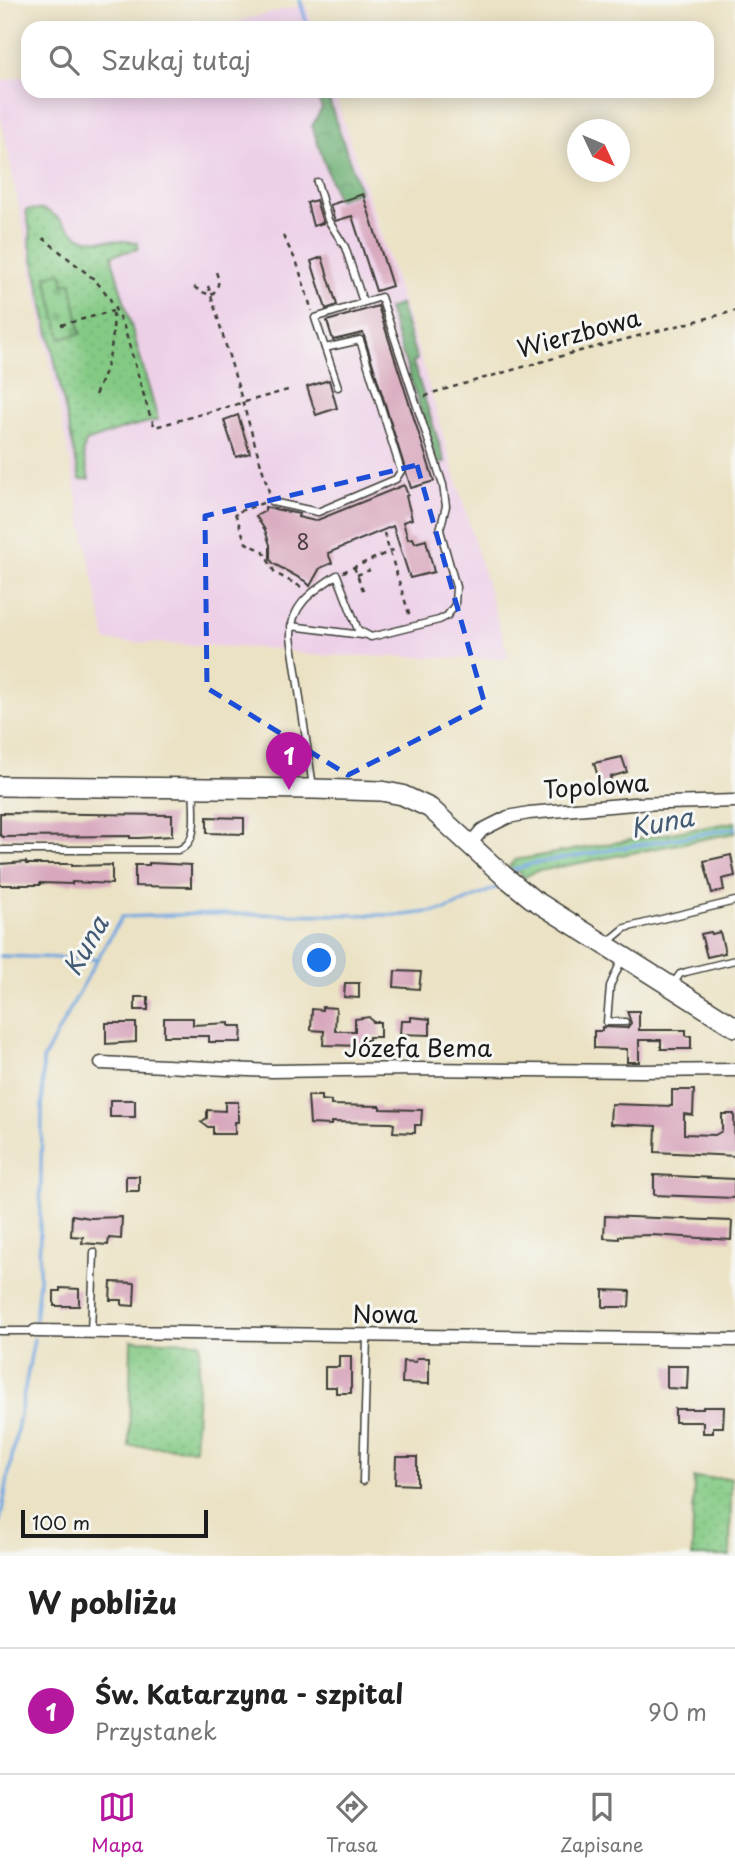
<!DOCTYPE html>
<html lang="pl">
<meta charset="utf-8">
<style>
body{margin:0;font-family:"Playpen Sans",sans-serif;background:#f2f2f2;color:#222}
.compass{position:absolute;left:567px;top:119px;width:63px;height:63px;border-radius:50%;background:#fff;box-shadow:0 4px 18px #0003;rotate:134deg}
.scale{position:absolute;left:21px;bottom:18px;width:187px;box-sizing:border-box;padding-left:7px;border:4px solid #1c1c1c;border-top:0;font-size:19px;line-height:24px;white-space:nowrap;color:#1c1c1c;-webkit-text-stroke:5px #f6f6f2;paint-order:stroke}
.you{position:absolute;left:320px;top:961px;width:24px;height:24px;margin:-18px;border:5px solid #fff;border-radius:50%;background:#1a73e8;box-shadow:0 0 0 10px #1a73e833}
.badge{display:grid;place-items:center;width:46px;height:46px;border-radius:50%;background:#b5179e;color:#fff;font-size:23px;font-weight:700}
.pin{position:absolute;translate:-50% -58px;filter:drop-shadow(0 2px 4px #0008)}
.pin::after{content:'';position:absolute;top:37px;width:24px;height:21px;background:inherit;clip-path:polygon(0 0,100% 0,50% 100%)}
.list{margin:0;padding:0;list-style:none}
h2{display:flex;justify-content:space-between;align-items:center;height:91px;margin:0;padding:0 28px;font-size:30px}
h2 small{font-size:23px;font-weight:400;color:#767676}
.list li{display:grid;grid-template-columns:46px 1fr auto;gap:21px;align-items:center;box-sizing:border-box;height:126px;padding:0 28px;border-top:2px solid #e0e0e0}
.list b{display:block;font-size:26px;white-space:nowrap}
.list p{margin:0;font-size:23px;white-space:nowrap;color:#767676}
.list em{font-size:23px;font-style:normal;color:#767676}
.icon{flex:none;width:38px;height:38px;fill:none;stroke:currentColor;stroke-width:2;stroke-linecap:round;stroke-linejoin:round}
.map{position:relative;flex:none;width:735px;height:1556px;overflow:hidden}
.search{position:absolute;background:#fff;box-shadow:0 4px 18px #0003;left:21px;right:21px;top:21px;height:77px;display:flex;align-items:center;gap:18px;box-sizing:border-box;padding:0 24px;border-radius:21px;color:#767676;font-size:26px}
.sheet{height:217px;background:#fff}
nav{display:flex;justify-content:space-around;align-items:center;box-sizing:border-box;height:98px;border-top:2px solid #e0e0e0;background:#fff;font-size:19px;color:#767676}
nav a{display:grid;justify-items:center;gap:4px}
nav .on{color:#b5179e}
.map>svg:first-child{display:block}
.built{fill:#edd0e8}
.grass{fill:url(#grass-dots);stroke:#507350;stroke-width:2}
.forest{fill:url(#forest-crowns);stroke:#446547;stroke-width:2}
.cemetery{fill:url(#cemetery-stones);stroke:#507350;stroke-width:2}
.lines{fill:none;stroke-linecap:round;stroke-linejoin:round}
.stream{stroke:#71a6de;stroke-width:3.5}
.building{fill:#d8a7bd}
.lane-casing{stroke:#3b3a35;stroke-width:9}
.street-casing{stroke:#3b3a35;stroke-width:15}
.secondary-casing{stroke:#3b3a35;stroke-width:22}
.path{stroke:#3b3a35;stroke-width:2.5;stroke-dasharray:5 5;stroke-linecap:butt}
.lane{stroke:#fff;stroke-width:6}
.street{stroke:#fff;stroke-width:12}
.secondary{stroke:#fff;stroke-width:19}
.marked{fill:none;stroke:#1d4ed8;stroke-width:5;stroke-dasharray:14 9;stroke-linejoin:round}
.labels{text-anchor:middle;stroke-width:6;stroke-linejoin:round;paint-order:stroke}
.number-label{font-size:21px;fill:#4b3f44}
.street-label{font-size:24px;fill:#1c1c1c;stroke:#f6f6f2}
.water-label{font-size:26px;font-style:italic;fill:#425a73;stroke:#f6f6f2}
</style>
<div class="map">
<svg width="735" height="1556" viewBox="0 0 735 1556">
<defs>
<pattern id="grass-dots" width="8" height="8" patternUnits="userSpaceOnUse" patternTransform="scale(1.75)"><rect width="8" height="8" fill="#84ca85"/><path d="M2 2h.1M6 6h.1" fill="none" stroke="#71ad72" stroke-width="1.8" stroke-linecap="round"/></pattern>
<pattern id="forest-crowns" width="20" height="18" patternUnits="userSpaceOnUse" patternTransform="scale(1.75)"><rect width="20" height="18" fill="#6bae72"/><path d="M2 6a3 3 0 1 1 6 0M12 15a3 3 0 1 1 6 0" fill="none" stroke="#578d5d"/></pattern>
<pattern id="cemetery-stones" width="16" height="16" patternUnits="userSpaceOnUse" patternTransform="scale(1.75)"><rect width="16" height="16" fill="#84ca85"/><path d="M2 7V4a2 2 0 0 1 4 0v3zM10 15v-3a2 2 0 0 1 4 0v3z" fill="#71ad72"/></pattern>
</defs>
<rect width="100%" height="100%" fill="#f6f6f2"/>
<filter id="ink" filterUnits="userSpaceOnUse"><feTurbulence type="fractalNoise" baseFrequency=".0143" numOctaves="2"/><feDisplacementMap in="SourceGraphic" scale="14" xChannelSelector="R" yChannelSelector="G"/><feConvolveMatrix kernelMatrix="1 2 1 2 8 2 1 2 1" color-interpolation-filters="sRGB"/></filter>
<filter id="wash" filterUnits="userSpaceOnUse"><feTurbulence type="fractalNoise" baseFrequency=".00686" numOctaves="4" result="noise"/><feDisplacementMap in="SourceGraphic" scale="28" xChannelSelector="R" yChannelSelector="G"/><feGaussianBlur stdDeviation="1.57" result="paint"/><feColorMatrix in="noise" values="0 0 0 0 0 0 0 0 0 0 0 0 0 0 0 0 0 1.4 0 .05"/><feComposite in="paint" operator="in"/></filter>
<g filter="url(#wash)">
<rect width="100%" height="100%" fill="#ebe2c4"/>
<g class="built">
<polygon points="306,4 313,28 211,28"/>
<polygon points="28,75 28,91 334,91 421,359 509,659 308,655 282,649 106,641 0,113 0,82"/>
</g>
<g class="grass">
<path d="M43 209C61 215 71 235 83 238 101 243 121 238 138 243V249L112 255 113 262 158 420 125 428 86 442 83 452 89 479 80 480 29 239 31 237 26 210Z"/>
<polygon points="735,822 735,833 534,872 525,877 509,866 515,860"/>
<polygon points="131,1340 200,1342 195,1449 129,1446"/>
<polygon points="694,1478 731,1478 730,1556 692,1556"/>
</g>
<g class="forest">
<polygon points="314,91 326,91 360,191 337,200 312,126 322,108"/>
<polygon points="400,304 417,360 413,362 445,462 438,464 388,309"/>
</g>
<polygon class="cemetery" points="61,272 64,284 71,282 81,334 61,338 46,276"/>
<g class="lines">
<g class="stream">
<polyline points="300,0 308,28"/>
<polyline points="513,870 531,864 735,828"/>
<polyline points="0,956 96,959"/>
<polyline points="35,1320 39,1282 43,1060 97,959 122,917 202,914 404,915 445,910 498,887"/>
<polyline points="0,1521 34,1339"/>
</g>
</g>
<g id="blocks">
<g class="building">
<polygon points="363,194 392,286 376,291 352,216 335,221 330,205"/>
<polygon points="316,200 323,223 313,226 307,203"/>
<polygon points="322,257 337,305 326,309 311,261"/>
<polygon points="378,306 434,481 411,488 363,333 333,340 327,321"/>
<polygon points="329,380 337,408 316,415 307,387"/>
<polygon points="238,415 250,453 236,457 224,420"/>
<polygon points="404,485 408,495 406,496 412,519 403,522 408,539 413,538 415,543 426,540 434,572 410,578 393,526 328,553 332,563 320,568 310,586 305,581 274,564 270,559 270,545 265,530 256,516 265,511 265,507 299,514 298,517 315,521"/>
<polygon points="622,757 627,772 610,777 611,781 600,784 594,763"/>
<polygon points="0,813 172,815 172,836 139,838 130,838 130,836 3,837 0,835"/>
<polygon points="207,817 244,818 244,834 207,833"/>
<polygon points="731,855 735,876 722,879 724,890 712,893 704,861"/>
<polygon points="26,862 26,864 72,864 72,866 112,865 112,884 72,882 72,884 40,883 40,885 0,885 0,864"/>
<polygon points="149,863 191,865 191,887 135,886 135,865 149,865"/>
<polygon points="711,932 712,934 720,932 725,953 707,957 701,934"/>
<polygon points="395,971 421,972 419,989 394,987"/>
<polygon points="345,983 359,983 359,998 344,997"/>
<rect x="135" y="997" width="13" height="13"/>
<polygon points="322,1007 336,1008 335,1031 355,1031 355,1019 369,1017 373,1022 380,1022 380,1037 369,1037 369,1040 364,1040 364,1046 323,1045 324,1031 311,1030 312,1009 322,1010"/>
<polygon points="627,1011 639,1011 639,1030 686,1030 686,1036 691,1036 691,1049 661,1049 661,1040 639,1040 639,1062 627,1062 627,1049 594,1048 594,1031 602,1031 602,1027 627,1028 631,1023"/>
<polygon points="411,1017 430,1019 430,1035 400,1034 401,1021 411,1021"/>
<polygon points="164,1018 193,1018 193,1025 229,1023 229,1026 242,1026 241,1042 209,1042 209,1036 164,1036"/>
<polygon points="106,1023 136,1023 136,1042 106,1044"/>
<polygon points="672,1090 694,1090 693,1115 684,1114 684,1134 715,1135 722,1131 722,1114 734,1114 735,1156 655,1152 656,1126 610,1124 611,1104 672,1106"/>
<polygon points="308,1096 321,1096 321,1100 331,1101 331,1105 380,1106 380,1109 422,1110 421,1125 415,1125 415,1133 393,1132 394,1124 391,1123 331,1122 331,1125 310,1124"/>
<rect x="110" y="1100" width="25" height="17"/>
<polygon points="225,1102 238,1102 238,1122 235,1122 235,1134 213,1134 213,1127 208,1127 201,1122 207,1118 207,1110 225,1111"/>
<polygon points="654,1175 734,1179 734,1198 654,1195"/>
<rect x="126" y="1176" width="13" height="15"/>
<polygon points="72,1215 90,1218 122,1217 121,1239 109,1238 108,1245 82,1243 83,1237 71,1236"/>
<polygon points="605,1216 732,1221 731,1240 652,1235 619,1236 619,1239 604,1238"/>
<polygon points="111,1282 135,1283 134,1306 122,1305 122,1300 110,1300"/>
<polygon points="60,1288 79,1289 79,1306 54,1306 54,1291 60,1291"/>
<polygon points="603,1290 630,1291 629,1307 603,1307"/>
<polygon points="339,1356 351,1356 351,1393 336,1393 336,1387 325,1387 325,1367 339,1367"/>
<polygon points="417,1358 429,1358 429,1384 402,1383 403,1361 416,1362"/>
<polygon points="667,1366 688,1366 687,1389 667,1388"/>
<polygon points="703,1407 724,1407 723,1427 713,1427 713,1433 703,1433 703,1422 675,1422 675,1409 703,1409"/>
<polygon points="396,1457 417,1457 417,1485 395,1484"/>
</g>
</g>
</g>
<g filter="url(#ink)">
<use href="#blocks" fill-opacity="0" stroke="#3b3a35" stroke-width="2"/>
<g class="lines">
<defs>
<g id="lane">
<polyline points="317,182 328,220 345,247 363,302"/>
<polyline points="272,502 318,512 396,479 401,471 360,340 325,348"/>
<polyline points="291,626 362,635"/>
<path d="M313 787 291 637C290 605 313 591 337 575L358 630 371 637 439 620 447 616 455 605 456 587 440 530 446 506 443 485 381 297 315 318 338 387"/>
<path d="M0 850H178C201 842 192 811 194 790"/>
<polyline points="608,942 625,928 735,901"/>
<polyline points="622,959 610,986 607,1022 625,1022"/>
<polyline points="673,984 680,974 686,972 735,960"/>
<polyline points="0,1331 35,1331"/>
<polyline points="91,1333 94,1252"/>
<polyline points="363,1481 367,1336"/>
</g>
<g id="street">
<polyline points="470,844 482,830 508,817 529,813 633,804 735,801"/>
<polyline points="101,1063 272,1071 416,1069 641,1071 735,1070"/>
<polyline points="35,1331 735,1340"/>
</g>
<polyline id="secondary" points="0,786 313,789 381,791 402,795 430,808 503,875 531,898 735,1027"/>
</defs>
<use href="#lane" class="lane-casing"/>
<use href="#street" class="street-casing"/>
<use href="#secondary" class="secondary-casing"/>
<g class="path">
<polyline points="283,236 297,263 312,311"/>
<polyline points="43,238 95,280 109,297 124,327 149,413 155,427 288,390"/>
<path d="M208 286 211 295C219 288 220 282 216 272"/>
<polyline points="194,287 202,292 211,295 270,495"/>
<polyline points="61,325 113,311"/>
<path d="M95 395C108 367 115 343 113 311"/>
<polyline points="425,397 432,393 572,353 735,311"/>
<polyline points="263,503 235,513 246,543 263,551 275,573 305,589"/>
<polyline points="384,533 410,617"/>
<polyline points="354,567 365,595"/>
<polyline points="343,572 398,548"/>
<polyline points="357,575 370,570"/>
</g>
<use href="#lane" class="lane"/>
<use href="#street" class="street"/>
<use href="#secondary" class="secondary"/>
</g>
</g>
<path class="marked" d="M417 465 485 705 348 775 207 688 205 516Z"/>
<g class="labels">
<g class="number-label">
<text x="303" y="550">8</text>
</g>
<g class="street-label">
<text transform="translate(579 334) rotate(-15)" y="8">Wierzbowa</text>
<text transform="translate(596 787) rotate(-4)" y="8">Topolowa</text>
<text x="418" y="1057">Józefa Bema</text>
<text x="385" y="1323">Nowa</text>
</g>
<g class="water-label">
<text transform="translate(662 823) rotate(-11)" y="9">Kuna</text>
<text transform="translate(86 946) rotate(-60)" y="9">Kuna</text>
</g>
</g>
</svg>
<svg class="compass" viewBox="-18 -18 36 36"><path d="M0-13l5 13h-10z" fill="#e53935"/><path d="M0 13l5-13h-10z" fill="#767676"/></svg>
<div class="scale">100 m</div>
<div class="you"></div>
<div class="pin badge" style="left:289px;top:790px">1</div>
<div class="search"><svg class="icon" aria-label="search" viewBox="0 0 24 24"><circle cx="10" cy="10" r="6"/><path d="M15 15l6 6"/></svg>Szukaj tutaj</div>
</div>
<section class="sheet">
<h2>W pobliżu<small></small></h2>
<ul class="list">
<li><span class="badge">1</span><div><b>Św. Katarzyna - szpital</b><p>Przystanek</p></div><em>90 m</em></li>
</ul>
</section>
<nav>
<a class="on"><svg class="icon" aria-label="map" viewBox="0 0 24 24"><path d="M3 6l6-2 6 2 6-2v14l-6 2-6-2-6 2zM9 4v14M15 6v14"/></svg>Mapa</a>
<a><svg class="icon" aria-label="directions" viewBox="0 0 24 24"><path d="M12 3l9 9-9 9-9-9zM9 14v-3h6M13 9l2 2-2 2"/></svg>Trasa</a>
<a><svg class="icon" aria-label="saved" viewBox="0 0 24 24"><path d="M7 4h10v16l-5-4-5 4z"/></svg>Zapisane</a>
</nav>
